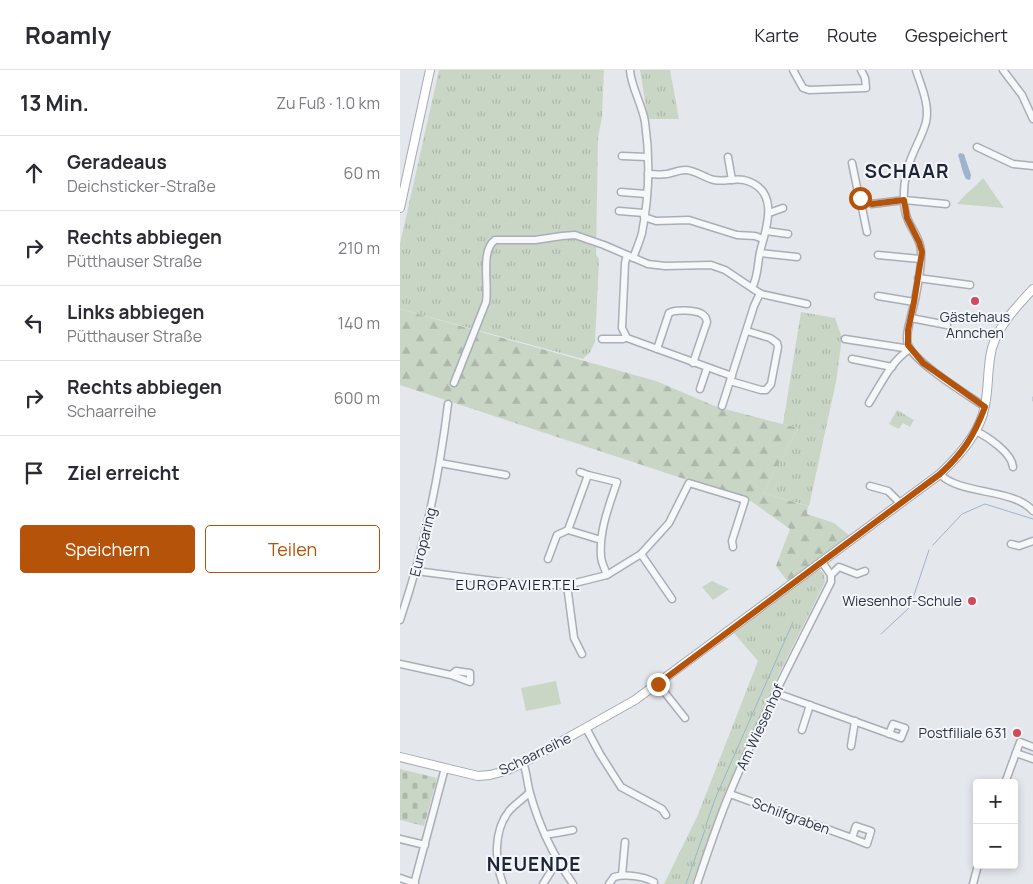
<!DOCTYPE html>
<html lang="de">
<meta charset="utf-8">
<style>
body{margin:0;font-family:Manrope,sans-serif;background:#f7f7f7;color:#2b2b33}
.controls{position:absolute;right:15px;bottom:15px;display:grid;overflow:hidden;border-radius:5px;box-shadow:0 2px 8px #0003}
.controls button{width:45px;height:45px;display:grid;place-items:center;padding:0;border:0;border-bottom:1px solid #e1e1e2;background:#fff;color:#2b2b33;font:25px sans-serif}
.stop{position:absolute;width:15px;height:15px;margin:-11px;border:4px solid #b45309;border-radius:50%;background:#fff}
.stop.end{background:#b45309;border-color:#fff;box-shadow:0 1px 5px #0008}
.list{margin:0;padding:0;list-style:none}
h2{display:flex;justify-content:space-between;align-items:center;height:65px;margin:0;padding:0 20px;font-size:21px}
h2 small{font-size:16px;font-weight:400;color:#7c7c81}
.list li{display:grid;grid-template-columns:32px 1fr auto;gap:15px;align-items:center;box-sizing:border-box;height:75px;padding:0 20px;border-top:1px solid #e1e1e2}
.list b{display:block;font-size:19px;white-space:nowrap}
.list p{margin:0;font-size:16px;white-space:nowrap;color:#7c7c81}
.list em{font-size:16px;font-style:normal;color:#7c7c81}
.actions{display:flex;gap:10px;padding:15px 20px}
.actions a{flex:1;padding:11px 0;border:1px solid #b45309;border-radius:5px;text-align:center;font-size:18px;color:#b45309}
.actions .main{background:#b45309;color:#fff}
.icon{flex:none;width:28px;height:28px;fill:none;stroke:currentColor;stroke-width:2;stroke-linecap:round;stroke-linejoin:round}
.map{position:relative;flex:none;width:633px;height:814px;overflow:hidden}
header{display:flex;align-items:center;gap:30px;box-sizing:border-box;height:70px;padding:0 25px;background:#fff;border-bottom:1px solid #e1e1e2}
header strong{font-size:24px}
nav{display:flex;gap:28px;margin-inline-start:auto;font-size:18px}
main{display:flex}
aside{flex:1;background:#fff}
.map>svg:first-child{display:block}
.grass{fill:url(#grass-tufts)}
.forest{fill:url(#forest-firs)}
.cemetery{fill:url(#cemetery-stones)}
.park{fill:#c9d6c5}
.water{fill:#9fb4cc}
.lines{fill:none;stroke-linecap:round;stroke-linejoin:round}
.stream{stroke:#9fb4cc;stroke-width:1}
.minor-casing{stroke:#a9aeb7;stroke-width:9}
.major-casing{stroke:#a3abb8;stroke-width:10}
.minor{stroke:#f7f8fa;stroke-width:6}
.major{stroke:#fff;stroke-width:8}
.route{stroke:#b45309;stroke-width:6}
.poi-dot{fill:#d1495b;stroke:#f4f6f9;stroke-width:2}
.labels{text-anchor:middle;stroke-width:4;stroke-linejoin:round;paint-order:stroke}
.poi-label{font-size:14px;fill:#2b3445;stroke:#f4f6f9;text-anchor:end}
.street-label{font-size:14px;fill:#2b3445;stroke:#f4f6f9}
.neighbourhood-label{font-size:15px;letter-spacing:1px;fill:#1d2536;stroke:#f4f6f9}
.district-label{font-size:19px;font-weight:bold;letter-spacing:1px;fill:#1d2536;stroke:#f4f6f9}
</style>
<header>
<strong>Roamly</strong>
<nav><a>Karte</a><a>Route</a><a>Gespeichert</a></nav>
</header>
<main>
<aside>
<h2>13 Min.<small>Zu Fuß · 1.0 km</small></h2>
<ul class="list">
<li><svg class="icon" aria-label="ahead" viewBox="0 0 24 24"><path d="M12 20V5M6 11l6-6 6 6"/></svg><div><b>Geradeaus</b><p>Deichsticker-Straße</p></div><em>60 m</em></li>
<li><svg class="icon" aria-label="right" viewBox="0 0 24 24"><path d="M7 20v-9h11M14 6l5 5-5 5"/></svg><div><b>Rechts abbiegen</b><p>Pütthauser Straße</p></div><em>210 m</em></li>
<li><svg class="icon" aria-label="left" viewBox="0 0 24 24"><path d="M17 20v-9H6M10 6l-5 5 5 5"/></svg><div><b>Links abbiegen</b><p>Pütthauser Straße</p></div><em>140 m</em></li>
<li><svg class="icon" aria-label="right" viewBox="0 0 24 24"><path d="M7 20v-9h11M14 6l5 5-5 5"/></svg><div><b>Rechts abbiegen</b><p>Schaarreihe</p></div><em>600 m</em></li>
<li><svg class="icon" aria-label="arrive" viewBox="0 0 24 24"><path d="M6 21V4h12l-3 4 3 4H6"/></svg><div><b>Ziel erreicht</b></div></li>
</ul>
<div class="actions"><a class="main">Speichern</a><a>Teilen</a></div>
</aside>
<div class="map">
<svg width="633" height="814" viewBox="0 0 633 814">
<defs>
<pattern id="grass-tufts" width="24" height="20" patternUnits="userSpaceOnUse" patternTransform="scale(1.25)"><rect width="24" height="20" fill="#c9d6c5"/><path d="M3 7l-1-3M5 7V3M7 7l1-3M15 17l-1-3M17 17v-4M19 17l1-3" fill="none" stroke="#adb8ab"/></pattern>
<pattern id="forest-firs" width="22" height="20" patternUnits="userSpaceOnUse" patternTransform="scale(1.25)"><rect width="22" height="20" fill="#c9d6c5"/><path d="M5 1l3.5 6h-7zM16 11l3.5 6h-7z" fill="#adb8ab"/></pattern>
<pattern id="cemetery-stones" width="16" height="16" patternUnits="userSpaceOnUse" patternTransform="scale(1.25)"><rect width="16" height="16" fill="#c9d6c5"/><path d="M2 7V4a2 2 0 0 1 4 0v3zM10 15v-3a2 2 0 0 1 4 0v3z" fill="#adb8ab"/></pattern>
</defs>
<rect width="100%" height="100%" fill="#e4e7ec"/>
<g class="grass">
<polygon points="39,0 204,0 202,47 198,67 196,185 199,189 195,272 190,282 183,289 0,239 0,174"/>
<polygon points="240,0 270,0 279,49 248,49"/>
<polygon points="401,242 435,248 442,268 436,312 409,436 363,423 398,358 383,354"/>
<polygon points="497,340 514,350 510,357 503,353 499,359 489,354"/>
<polygon points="420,500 424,504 425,512 373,616 325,723 292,814 264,814 297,747 358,591 334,563 414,501"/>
</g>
<polygon class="forest" points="0,239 256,311 317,337 398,358 363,423 408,436 407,444 434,453 450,466 388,512 376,496 390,459 351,431 0,315"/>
<polygon class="cemetery" points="0,699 37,708 24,756 0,750"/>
<g class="park">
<path d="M583 108 604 138 557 134C565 124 574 118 583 108Z"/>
<polygon points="312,511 329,519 313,530 302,517"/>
<polygon points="156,611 161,634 126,641 121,618"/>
</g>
<path class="water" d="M560 83 564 84 571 105 570 110 566 109C562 102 561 93 558 85Z"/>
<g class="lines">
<g class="stream">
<polyline points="633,327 633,331"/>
<polyline points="533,475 562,444 585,434 633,449"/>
<polyline points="481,564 510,537 529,480"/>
<polyline points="306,755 315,729 393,552"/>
<polyline points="286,814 305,760"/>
</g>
<defs>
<g id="minor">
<path d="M230 0C231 17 242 34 245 52 250 87 249 127 242 163 240 171 236 180 233 188"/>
<polyline points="393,0 403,18 409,20 466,18 465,8 461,0"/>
<path d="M516 0C521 16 530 35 526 52 522 68 511 83 507 101 503 116 502 136 508 150 512 160 521 170 521 181 522 196 516 227 512 242 510 252 505 265 508 275 515 293 568 325 585 337"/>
<polyline points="603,0 622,25 633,49"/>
<polyline points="577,77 613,94 633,96"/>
<polyline points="222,86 247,87"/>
<polyline points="328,87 332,110"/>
<polyline points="452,93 459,127 472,134 504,130 546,134"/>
<path d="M248 104C254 104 261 105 267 104 273 103 279 100 285 100 296 100 304 108 314 110 324 112 335 108 344 110 379 119 368 154 361 178 357 192 359 205 352 218"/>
<polyline points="221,122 246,124"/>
<polyline points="460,128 467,162"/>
<polyline points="219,141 244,143"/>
<polyline points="369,143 383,138"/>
<polyline points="244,147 256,151 289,150 337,165 355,166 363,169"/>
<polyline points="366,161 388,164"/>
<polyline points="360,183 397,187"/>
<polyline points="227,185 225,193 222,258 227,268 332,306"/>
<polyline points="478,185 520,189"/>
<polyline points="518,208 570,215"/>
<polyline points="478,226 514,232"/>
<polyline points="511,248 547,255"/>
<polyline points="202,269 223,269 226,267"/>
<polyline points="445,269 510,279"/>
<path d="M257 279 269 243C275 239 296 240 302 244 306 247 306 248 307 252L293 293"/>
<polyline points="452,289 492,297"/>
<polyline points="330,311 361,320 366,320 371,314 378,277 377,273 370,268 347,261"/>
<path d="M54 313 86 232C89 215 80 181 95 170H135L162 166 175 165 204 175 248 194 265 196 311 195 325 200 361 224 407 234"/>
<polyline points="300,319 307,298"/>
<path d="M469 333C481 314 491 291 510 279"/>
<polyline points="322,336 354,236 360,223"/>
<path d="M576 361C588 367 612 383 613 397"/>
<polyline points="40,393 106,405"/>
<polyline points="180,402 188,405"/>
<path d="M540 404C559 425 614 418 633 441"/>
<polyline points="470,416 488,421 500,433"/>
<path d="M201 470 168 460 188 405 217 412C209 436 199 461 201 486 201 492 205 499 207 505"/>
<polyline points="611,474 619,476 633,471"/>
<polyline points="241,484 272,529"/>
<polyline points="148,489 157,465 168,460"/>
<polyline points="16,501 126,515 167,515 207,505 241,484 269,453 289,413 345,430 332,471 333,477"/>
<polyline points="431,505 439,497 457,504 465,501"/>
<polyline points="167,515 174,568 182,584"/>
<path d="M0 550C24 479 39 408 48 334"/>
<polyline points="0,594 51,605 70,612 70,603 56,601 51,605"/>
<polyline points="258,614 285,648"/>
<polyline points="376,623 501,668 505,658 493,654 489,664"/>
<polyline points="186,658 200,684 221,717 262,739 266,745"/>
<polyline points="402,660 410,635"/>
<polyline points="451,676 455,651"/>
<polyline points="616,683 633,689"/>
<path d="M123 693C127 702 127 713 130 723 139 756 154 787 173 814"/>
<polyline points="605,713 620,672 633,677"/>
<polyline points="330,724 452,768 456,756 471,761 467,774 452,768"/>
<polyline points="145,765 173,760"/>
<polyline points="0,769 25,775"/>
<polyline points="222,805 225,772"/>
<polyline points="0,808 15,813"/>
<polyline points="14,814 45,698"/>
<path d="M103 814C95 793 93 761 109 741 114 735 123 729 129 723"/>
<polyline points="143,814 157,792"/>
<path d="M209 814 214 807C226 804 243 806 254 812"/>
<path d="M297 814C307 784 317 754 329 725 359 652 396 582 431 512V505L422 492"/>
<polyline points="573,814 578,795"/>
</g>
<g id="major">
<polyline points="0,138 30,0"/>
<path d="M0 687 78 706 90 705 105 701 123 693 235 630 540 404C559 386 581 362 585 335 589 317 587 297 592 278 598 256 617 236 633 219"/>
</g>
</defs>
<use href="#minor" class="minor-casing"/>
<use href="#major" class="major-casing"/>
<use href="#minor" class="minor"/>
<use href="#major" class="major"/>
</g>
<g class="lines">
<path class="route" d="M258 614 540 404C563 383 574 366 585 337L523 293 508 275V260L514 232 522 182 519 172 507 148 504 130 472 134 460 128"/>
</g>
<g class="poi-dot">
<circle cx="575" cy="231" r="5"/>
<circle cx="572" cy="531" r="5"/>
<circle cx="617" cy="663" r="5"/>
</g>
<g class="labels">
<g class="poi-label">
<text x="575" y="252" text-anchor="middle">Gästehaus<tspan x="575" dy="16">Annchen</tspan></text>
<text x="562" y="536">Wiesenhof-Schule</text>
<text x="607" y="668">Postfiliale 631</text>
</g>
<g class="street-label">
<text transform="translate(23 472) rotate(-76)" y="5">Europaring</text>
<text transform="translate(360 657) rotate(-65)" y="5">Am Wiesenhof</text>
<text transform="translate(135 684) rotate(-26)" y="5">Schaarreihe</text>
<text transform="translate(391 746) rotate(20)" y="5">Schilfgraben</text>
</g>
<g class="neighbourhood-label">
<text x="118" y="520">EUROPAVIERTEL</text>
</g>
<g class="district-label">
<text x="507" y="108">SCHAAR</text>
<text x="134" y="801">NEUENDE</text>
</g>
</g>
</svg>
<div class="controls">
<button>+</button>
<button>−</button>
</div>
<div class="stop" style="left:460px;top:128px"></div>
<div class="stop end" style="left:258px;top:614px"></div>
</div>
</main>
